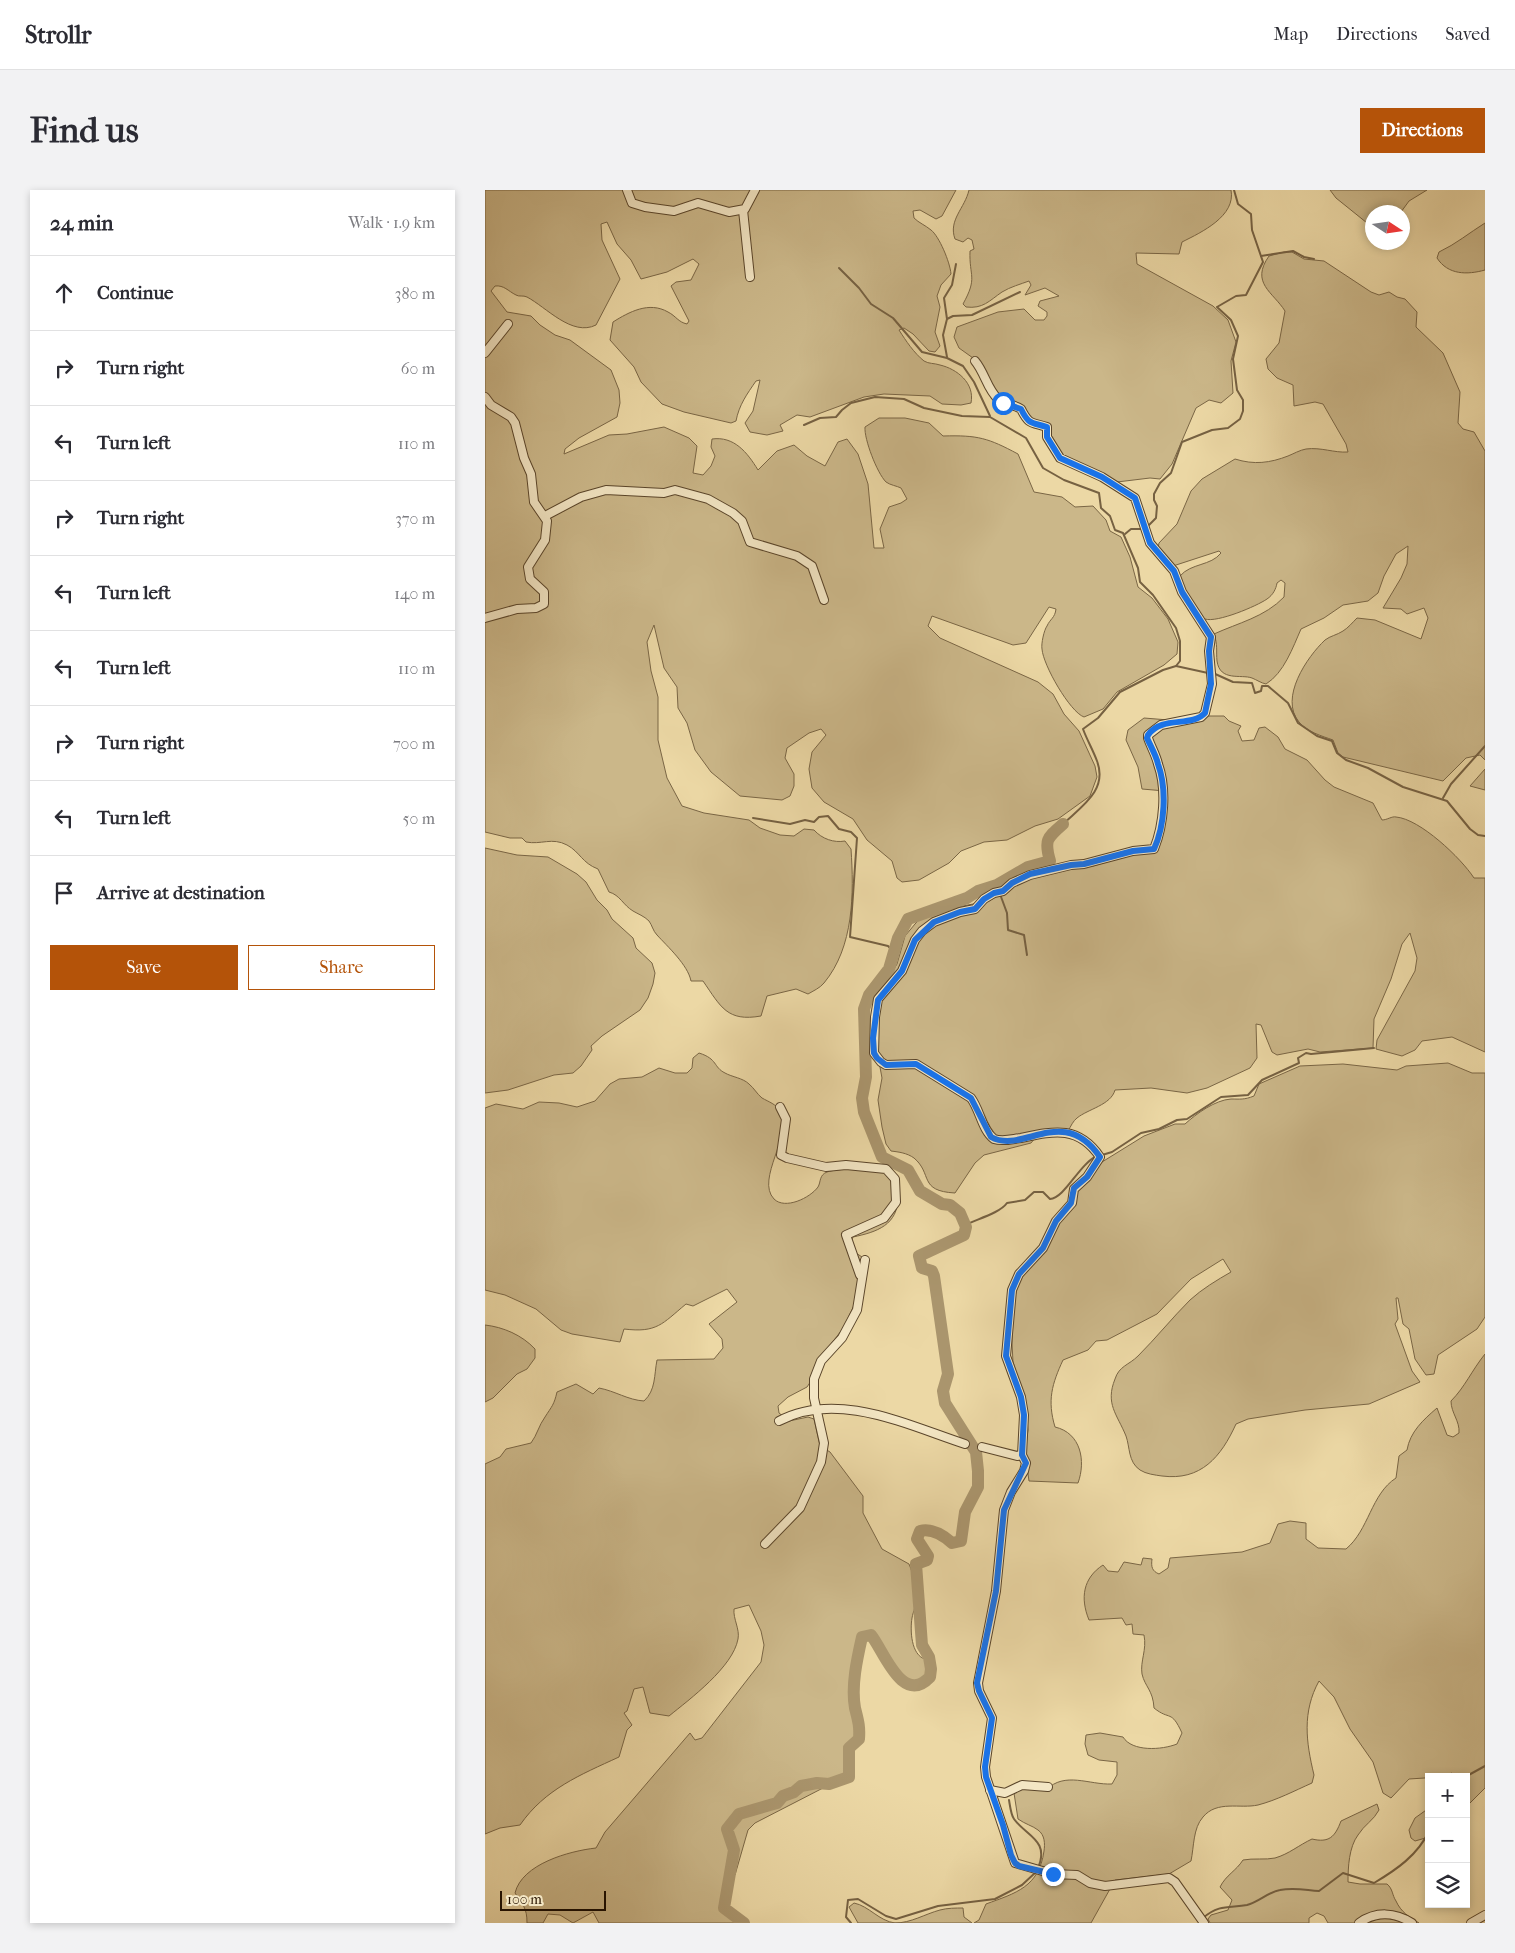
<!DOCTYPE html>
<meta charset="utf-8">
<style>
body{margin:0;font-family:"IM FELL French Canon",serif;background:#f2f2f3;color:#2b2b33}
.controls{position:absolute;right:15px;bottom:15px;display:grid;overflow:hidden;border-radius:0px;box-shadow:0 2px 8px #0003}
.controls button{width:45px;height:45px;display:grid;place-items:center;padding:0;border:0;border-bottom:1px solid #e1e1e2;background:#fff;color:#2b2b33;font:25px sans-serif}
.compass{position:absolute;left:880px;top:15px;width:45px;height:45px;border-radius:50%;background:#fff;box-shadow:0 2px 8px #0003;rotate:102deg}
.scale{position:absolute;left:15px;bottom:12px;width:106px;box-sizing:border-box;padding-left:5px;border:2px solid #291401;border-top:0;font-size:14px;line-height:18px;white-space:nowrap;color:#291401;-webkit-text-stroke:4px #f3e6c4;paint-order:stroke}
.stop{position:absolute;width:15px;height:15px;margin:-11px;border:4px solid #1a73e8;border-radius:50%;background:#fff}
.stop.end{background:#1a73e8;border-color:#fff;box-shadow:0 1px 5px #0008}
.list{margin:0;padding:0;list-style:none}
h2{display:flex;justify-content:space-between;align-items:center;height:65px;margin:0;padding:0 20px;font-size:21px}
h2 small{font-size:16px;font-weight:400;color:#7c7c81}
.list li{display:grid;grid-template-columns:32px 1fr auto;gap:15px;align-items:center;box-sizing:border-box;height:75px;padding:0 20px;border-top:1px solid #e1e1e2}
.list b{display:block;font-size:19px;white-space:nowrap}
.list em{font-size:16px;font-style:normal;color:#7c7c81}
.actions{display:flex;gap:10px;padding:15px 20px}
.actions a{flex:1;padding:11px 0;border:1px solid #b45309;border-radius:0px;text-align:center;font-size:18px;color:#b45309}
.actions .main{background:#b45309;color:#fff}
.icon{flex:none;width:28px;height:28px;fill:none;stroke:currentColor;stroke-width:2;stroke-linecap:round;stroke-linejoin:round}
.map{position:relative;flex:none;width:1000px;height:1733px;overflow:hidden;border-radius:0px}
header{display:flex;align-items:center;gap:30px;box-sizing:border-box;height:70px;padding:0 25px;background:#fff;border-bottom:1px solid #e1e1e2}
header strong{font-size:24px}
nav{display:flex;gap:28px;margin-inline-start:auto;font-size:18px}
.intro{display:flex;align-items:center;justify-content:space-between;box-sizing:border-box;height:120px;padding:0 30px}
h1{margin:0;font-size:35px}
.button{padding:12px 22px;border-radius:0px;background:#b45309;color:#fff;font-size:18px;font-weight:700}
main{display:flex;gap:30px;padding:0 30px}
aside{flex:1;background:#fff;border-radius:0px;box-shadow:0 2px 8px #0003}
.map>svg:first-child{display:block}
.green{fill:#cbb789;stroke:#7a6645}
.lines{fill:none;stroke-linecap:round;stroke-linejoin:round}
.stream{stroke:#766142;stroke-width:2}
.river{stroke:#aa956d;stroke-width:12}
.minor-casing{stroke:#5a452a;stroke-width:10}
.minor{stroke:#f3e6c4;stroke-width:8}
.route{stroke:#1a73e8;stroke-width:6}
</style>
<header>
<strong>Strollr</strong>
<nav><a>Map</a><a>Directions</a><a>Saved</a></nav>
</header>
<div class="intro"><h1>Find us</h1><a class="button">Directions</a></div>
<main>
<aside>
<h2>24 min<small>Walk · 1.9 km</small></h2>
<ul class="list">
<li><svg class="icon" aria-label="ahead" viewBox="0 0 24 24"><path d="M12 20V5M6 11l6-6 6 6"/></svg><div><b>Continue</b></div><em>380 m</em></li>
<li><svg class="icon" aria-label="right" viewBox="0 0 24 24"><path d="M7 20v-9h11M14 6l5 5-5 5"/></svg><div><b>Turn right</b></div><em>60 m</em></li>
<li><svg class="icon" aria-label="left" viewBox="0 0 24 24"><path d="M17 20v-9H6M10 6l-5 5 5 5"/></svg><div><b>Turn left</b></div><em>110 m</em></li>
<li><svg class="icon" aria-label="right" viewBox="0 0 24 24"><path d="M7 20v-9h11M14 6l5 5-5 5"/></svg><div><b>Turn right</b></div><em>370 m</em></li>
<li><svg class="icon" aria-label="left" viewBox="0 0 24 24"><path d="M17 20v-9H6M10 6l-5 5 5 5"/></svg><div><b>Turn left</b></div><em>140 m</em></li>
<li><svg class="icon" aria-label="left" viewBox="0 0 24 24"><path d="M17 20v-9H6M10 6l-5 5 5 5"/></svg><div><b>Turn left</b></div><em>110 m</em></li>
<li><svg class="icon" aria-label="right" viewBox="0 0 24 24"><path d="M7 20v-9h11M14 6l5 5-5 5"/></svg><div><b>Turn right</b></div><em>700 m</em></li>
<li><svg class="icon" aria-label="left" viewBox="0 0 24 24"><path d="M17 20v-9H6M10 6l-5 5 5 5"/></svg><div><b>Turn left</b></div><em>50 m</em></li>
<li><svg class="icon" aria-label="arrive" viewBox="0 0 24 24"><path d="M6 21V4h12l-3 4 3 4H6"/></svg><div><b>Arrive at destination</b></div></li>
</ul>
<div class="actions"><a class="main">Save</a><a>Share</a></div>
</aside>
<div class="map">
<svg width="1000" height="1733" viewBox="0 0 1000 1733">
<rect width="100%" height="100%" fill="#ecd8a5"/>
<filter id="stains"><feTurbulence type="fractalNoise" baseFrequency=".004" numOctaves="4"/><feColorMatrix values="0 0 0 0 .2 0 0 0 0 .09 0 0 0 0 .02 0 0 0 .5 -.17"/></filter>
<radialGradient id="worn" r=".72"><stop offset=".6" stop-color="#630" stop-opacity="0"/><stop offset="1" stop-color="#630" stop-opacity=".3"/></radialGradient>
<g class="green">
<path d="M0 0H471L457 26 451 29 435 20 428 21 429 28C434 33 440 35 446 40 454 46 465 72 466 84L456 95 452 106 455 117 450 142 455 156 450 162 444 161 428 144 419 138 414 140C421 151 429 163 439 171 444 174 449 173 455 175 472 179 490 193 486 213L476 215 457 214 445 206 399 204 379 207 325 227 312 225 295 235 298 241 282 245 265 242 260 233 268 221 275 190 271 191C262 204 254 215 251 231L246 233 199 222 177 214 156 192 149 177 125 150 128 132C144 122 164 111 183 122 191 126 193 132 202 134L204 131 186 96 191 92 206 90 214 74 208 69 182 82 156 89 146 70 132 54 122 32 116 34 117 50 135 89 111 135C87 147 61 117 42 107 38 105 34 107 31 105 23 101 19 95 10 96L6 101 22 122 46 126 55 135 70 145 85 150 126 180 134 200 135 213 132 227 94 248 80 259 79 264 124 245 142 244 179 237 204 248 212 256 208 283 218 285 226 276 230 266 226 257 227 249C249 246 262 262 273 280L292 261 309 255 322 266 340 276 353 252 362 249 373 264 383 294 389 358H399L395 339 404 317 416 313 422 309 416 298C412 296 405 295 401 292 392 283 379 249 380 237L394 228H420L444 233 458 246C493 245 503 248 533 264L549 302 577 307 590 317 608 316 621 330 625 341 636 347 645 367 653 397 667 408 683 429 693 452 692 464 679 475 632 502 618 519 599 527C585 522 558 475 557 459 556 454 559 440 562 436 565 429 570 428 571 419L564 417 541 453 528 455 447 426 443 436 455 448 553 492 568 504 579 524 594 541 610 576 612 587 605 606 573 629 550 636 522 650 499 652 476 661 464 673 434 690 417 692 412 688 407 671 382 650 368 629 339 612 327 598 324 579 327 562 341 545 336 539 324 543 302 558 300 568 309 584V596L305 606 297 610 255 606 226 582 210 560 202 533 193 518 192 497 179 478 169 435 162 452 166 481 173 507V550L182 588 197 616 219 623 264 630 275 638 295 645 309 646 319 639 329 640C337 649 349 653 360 651L366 659C369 703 369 757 339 793 335 798 328 801 323 804L311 799 282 806 276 826C242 832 236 817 218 791H206C203 775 182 756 172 745 168 741 167 735 164 731 159 726 153 724 148 721 138 715 135 705 124 702L113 679C97 673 95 662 82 655 67 647 56 655 41 652L37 648H25L0 642Z"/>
<path d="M484 0H746C751 26 717 42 697 52L694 64 651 63 652 74 728 116 743 130 751 152 746 171 748 203 736 213 724 210 711 218 687 274 675 289 665 288 632 292 576 264 552 233 520 211 508 199 495 173 474 158 469 147 472 137 513 122 539 119 550 130H559L562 126V122L553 116 555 111 574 106 560 98 540 105 546 95 544 91C536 94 525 97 517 102 504 111 498 119 481 117L478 114C493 87 484 87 485 61L489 59 487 50 483 48 478 52 470 49C463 30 480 18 484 0Z"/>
<polygon points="845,0 942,0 924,11 916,22 888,22 887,37 851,8"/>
<path d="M1000 33V80C982 85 963 85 952 68L954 62C971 54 984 43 1000 33Z"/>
<path d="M799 62H807L819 69 839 71 886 102 894 105 904 102 912 107 920 109 932 122 931 137 958 163 975 202 973 233 978 239 989 242 1000 261V570L995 565 981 568 958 591 858 567 853 563 848 550C837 546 822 542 814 532 794 508 822 467 840 450 845 446 852 445 858 441 863 438 868 432 872 428L890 430 936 449 943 428 939 418 922 424 916 419 898 418 916 388 922 374 923 356 911 364 899 386 893 403 883 411 858 415 839 428 816 439C808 457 799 483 781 494 776 493 772 490 767 488 756 484 735 492 732 471 731 461 733 455 729 444 753 433 780 427 799 407L800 393 796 390 792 393C791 399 788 405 782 409 772 416 732 433 720 429 712 425 696 395 695 386 706 373 726 376 736 363L734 361 688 376 673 358 674 353 692 334 706 301 717 289 750 269C769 275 785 273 803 266 808 264 815 260 821 259 836 257 849 263 863 262L861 254 838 214 830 212 809 216 808 195 792 188 783 179 781 169 794 153 800 121C788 102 765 93 784 66Z"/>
<path d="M721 526H739L744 531 756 536 753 541 757 551 769 550 774 538 780 537 793 547 800 559 822 570 840 590 849 597 888 613 897 630C902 630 907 626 911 627 935 629 976 668 989 688H1000V862L967 847 937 851 930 860 917 866 891 859 892 850 930 781 932 768 925 743 917 754 906 789 889 829 888 858 835 862 823 859 792 865 787 862 776 835 771 834 772 868 765 878 722 898 702 903 666 898 630 900C626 915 603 919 592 928 588 931 586 936 583 941H556L546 953 499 965 490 973 470 1003C433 1001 448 984 429 968 422 963 414 962 406 961L401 954 397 937 393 910 397 888 392 861 390 811 412 774 420 746 430 734 438 726 456 720 504 711 542 688 573 680 608 676 652 663 668 662 680 601 657 599 653 577 641 550 643 540 659 528 696 531Z"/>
<polygon points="1000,579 1000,600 985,596"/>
<polygon points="0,658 32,665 63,667 92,684 101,692 112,710 122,720 127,729 148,748 151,758 167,773 170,783 168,794 163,808 155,820 117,846 106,856 107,860 96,876 88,883 69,885 23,900 0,903"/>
<path d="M214 863C233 869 228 877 240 883 247 887 258 888 264 894 269 898 272 904 277 908 284 912 291 914 295 921 309 944 270 989 289 1009 300 1020 325 1008 333 997 336 992 334 985 342 982 353 978 393 977 402 983 408 987 413 1000 413 1007 413 1035 392 1042 368 1047L366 1051 368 1061 377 1067 370 1113 359 1137 334 1170 328 1188 322 1197 303 1207 293 1216 294 1223 304 1231 323 1227 329 1229 335 1256 345 1262 378 1306V1323L397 1359 424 1374C429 1386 431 1396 431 1409 432 1415 428 1421 427 1428 425 1440 426 1465 440 1469L442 1485C419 1513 398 1453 385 1441L375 1448 367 1489 368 1520 373 1528V1539L372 1547 362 1557 360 1585 346 1590 338 1598 270 1633 263 1640 250 1685 239 1695 237 1722 253 1733H114L108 1722 88 1733 75 1725 63 1724 58 1733H42C42 1718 38 1715 30 1703 37 1674 84 1661 111 1658L120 1642 205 1543 210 1550 217 1548 276 1472 279 1455 276 1441 264 1415 249 1419C248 1429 255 1439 253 1449 248 1477 205 1509 184 1526L165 1523 158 1497 149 1499 142 1521 139 1523 147 1535 142 1540 134 1567C95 1585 60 1599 35 1635L15 1638 0 1644V1274L15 1267 21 1259 46 1253C52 1245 54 1235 60 1227 67 1216 69 1215 72 1202L91 1194 108 1204 114 1198C130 1201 143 1210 159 1211 171 1200 169 1185 172 1170L229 1169 238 1158 237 1149 224 1134 252 1112 242 1099 208 1116 201 1114C177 1134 172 1143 139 1139L135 1152 87 1144 76 1140 51 1119 20 1105 0 1100V918L11 914 38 919 54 912 74 913 92 917 110 911 125 894 134 889 157 887 174 878 190 883H202L207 878 208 868Z"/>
<path d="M963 873 987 883H1000V1127L992 1139 953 1165 949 1184 941 1185 930 1169 924 1139 918 1134 913 1108H911L913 1129 910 1134 927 1181 935 1192 884 1214 820 1220 763 1229 751 1234C736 1267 716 1291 677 1286 670 1285 661 1284 655 1280 643 1272 645 1257 641 1246 632 1224 620 1214 630 1189 634 1176 644 1175 653 1166 671 1148 687 1128 705 1110 717 1099 732 1090 746 1082L738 1069 706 1089 672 1124 622 1150 611 1151 603 1160 578 1170C567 1194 562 1210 570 1237 596 1243 601 1271 593 1293L544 1291 540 1262 543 1240 541 1217 528 1172 527 1154V1118L535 1087 592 1001 617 972 659 946 690 934H700C711 924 730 910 746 909 755 909 759 910 769 906L774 894 815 876 858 874 912 880 921 876Z"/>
<path d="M0 1135C18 1137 37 1145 50 1159V1168L42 1179 32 1184 8 1208 0 1212Z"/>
<path d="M1000 1164V1598L981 1617V1587H966L967 1583 955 1587 924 1589 906 1608 898 1603 888 1572 865 1539 849 1507 834 1491C817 1522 821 1552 829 1585L827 1593C809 1601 792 1610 773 1615 755 1619 732 1610 718 1627 708 1638 709 1657 706 1671L684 1684 630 1690 606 1733H489L494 1730 501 1714C531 1703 554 1697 559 1661 560 1654 560 1645 553 1640 548 1636 540 1634 533 1629L529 1603C537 1594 550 1598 561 1600 580 1581 604 1595 627 1594L632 1585V1572L614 1570 603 1565 600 1554 601 1545 615 1543 638 1547C647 1562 677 1560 692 1554L697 1543C686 1519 685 1531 669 1518 668 1500 660 1497 657 1484 655 1471 662 1460 659 1445L648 1444 647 1434 641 1435 637 1428 604 1430C595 1408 598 1388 618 1375L623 1381 633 1382 639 1372 656 1375 658 1368 667 1369C666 1377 667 1381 674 1384L683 1378 685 1368 757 1362 785 1353 793 1334 805 1331 821 1333V1349L833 1358 861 1359C884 1340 886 1304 911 1288L914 1266 922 1260C925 1242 938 1230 952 1218L962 1245 968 1247 974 1243C975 1231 966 1223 966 1211 980 1197 987 1180 1000 1164Z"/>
<path d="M892 1614 894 1620C889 1630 879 1635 873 1645 864 1657 863 1677 863 1692L875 1694H902C908 1699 907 1705 911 1711 916 1722 924 1727 934 1733H843L839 1726 832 1723 824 1728V1733H725L723 1729 726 1725 743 1720 747 1710 735 1697C741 1685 751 1681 758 1670 768 1668 781 1670 790 1668 804 1664 814 1655 827 1649 844 1653 850 1647 856 1631Z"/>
<polygon points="944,1618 944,1647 930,1651 926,1648 924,1640 930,1628"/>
<path d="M369 1713C384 1716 394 1731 410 1733 426 1733 440 1724 455 1720 462 1718 471 1718 478 1718L479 1727 487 1733H373L364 1717Z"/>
</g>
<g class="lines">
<g class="stream">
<polyline points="776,66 808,61 819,67 829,69"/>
<polyline points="354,78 374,98 386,114 408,128 437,162 462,168 478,176 489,192 505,226"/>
<polyline points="462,129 459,108 467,95 471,74"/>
<polyline points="462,167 458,145 462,129 468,126 487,125 535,102"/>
<path d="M319 235 335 228 351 227 357 220 366 213 390 207 419 209 439 218 477 226 505 227 541 248 558 278 579 290 614 303 616 318 625 326 630 340 638 343 653 378 655 392 668 405 691 438 695 451V471L691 476 678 480 635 502 613 528 598 539C602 550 608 560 612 571 623 600 597 616 578 634"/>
<polyline points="662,337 671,328 672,316 669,310 669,304 675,293 686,283 697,252 727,240 743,238 755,229 758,221 758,210 752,200 748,169 753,146 746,130 732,117 751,106 761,105 778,72 767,40 766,24 753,14 749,0"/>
<polyline points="640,344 646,339 658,339"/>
<polyline points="691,476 723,483"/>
<polyline points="728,483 748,492 767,493 770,503 776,501 777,496 783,496 803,513 813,533 832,546 847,551 852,563 861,570 883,578 918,597 962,611 985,639 993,645 1000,646"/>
<polyline points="958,608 966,594 1000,556"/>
<polyline points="268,628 305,634 320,630 329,632 334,627 343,626 354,639 366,642 372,648 365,747 403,756 410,763"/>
<polyline points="515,704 522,723 523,740 539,745 542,765"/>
<polyline points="617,965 627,962 656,943 674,939 692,930 702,929 736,907 763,905 777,890 814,873 813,868 821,863 826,864 889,858"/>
<path d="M480 1035C492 1029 515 1023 522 1013L540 1010 549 1002H558L565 1009C580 1008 594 974 612 966"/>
<polyline points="980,1587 1000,1576"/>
<path d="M524 1610C525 1616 526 1625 529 1629 541 1646 565 1650 553 1678"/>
<path d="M718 1728C734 1714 745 1718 762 1715 774 1712 783 1702 795 1700 809 1697 820 1700 834 1701L858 1683 889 1693C911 1680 933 1665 944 1641"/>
<polyline points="366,1733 361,1727 363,1710 373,1709 401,1726 411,1729 453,1716 510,1709 537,1695 551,1682"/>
</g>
<path class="river" d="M259 1733 239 1718 249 1660 242 1639 254 1624 292 1613 298 1606 309 1602 316 1596 332 1593 344 1594 364 1587V1558L374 1549C375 1536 373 1530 370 1518 366 1496 372 1469 377 1447L386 1445C399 1461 417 1516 445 1487L446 1479 444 1467 437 1455 431 1374 442 1370 443 1366 432 1349 435 1341C447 1338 458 1345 467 1353L476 1351 480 1322 493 1297V1281L491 1262 460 1213 458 1201 463 1184 449 1086 447 1081 437 1078 434 1066 479 1045 481 1037 475 1023 465 1015 457 1014 435 1001 423 980 397 967 379 922 377 908 381 887 379 819 384 805 404 779 413 748 423 729 482 708 493 701 512 695 543 677 565 671C559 650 562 648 578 634"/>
<defs>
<g id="minor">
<polyline points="142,0 147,13 160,17 189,21 213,13 244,22 260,19 270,0"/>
<polyline points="258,20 265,87"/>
<polyline points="0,163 23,134"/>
<path d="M490 171C500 183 502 199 513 209 520 215 529 214 536 219 544 235 546 232 562 237V247L575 268 617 287 650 308 665 353 689 381 697 402 726 447 724 461 727 494 720 523 716 527 676 535 663 545V548C666 557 671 565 673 574 682 599 679 634 669 659L648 661 599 674 586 675 545 685 527 693 518 701 509 703 499 709 490 719 475 722 449 732 437 741 430 750 417 781 393 809 390 827 389 863 396 872 401 875 431 874 486 908C495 920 497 940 509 949 518 952 527 949 536 948 569 941 593 935 615 967L602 987 589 999 587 1013 571 1031 558 1058 534 1084 527 1100 521 1166 536 1207 539 1225 537 1265 541 1273 539 1281 526 1302 519 1320 511 1401 493 1493 494 1501 507 1528 500 1577 501 1587 530 1673 568 1684 592 1685 605 1693 620 1696 684 1688 690 1692 719 1733"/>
<polyline points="0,207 6,215 26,227 30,233 39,268 46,284 49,312 62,331 60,350 43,377 45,389 59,402 59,414 51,418 32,419 0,428"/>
<polyline points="60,326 96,307 121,300 179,303 190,300 223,309 248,323 257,331 265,352 312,366 327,376 339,410"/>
<polyline points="295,917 301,929 296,965 302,968 341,977 361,975 401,979 410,989 411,1012 399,1028 361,1045 375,1085"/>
<path d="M294 1231C352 1200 422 1235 480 1254"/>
<polyline points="497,1257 532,1266 537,1265"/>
<polyline points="280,1354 315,1318 336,1272 339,1253 329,1208 329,1189 336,1171 357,1148 372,1120 380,1070"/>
<polyline points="505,1600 520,1603 537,1595 563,1597"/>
<path d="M874 1733C891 1721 910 1722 927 1733"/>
<polyline points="986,1733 1000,1725"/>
</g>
</defs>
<use href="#minor" class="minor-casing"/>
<use href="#minor" class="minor"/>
</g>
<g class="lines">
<path class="route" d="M518 213 536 219C544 235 546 232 562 237V247L575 268 617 287 650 308 665 353 689 381 697 402 726 447 724 461 726 494 720 523C706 538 677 525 663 545L662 548C666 557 671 565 673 574 682 599 680 635 669 659L648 661 599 674 586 675 545 684 527 693 518 701 509 703 499 709 490 719 475 722 449 732 430 750 417 781 393 810 388 848 389 863 392 868 401 875 431 874 486 908 506 947C538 965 578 913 615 967L602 987 589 998 586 1013 571 1031 558 1058 534 1084 527 1100 521 1166 536 1207 539 1225 537 1265 541 1273 519 1320 511 1401 492 1493 494 1501 507 1528 500 1577 501 1587 518 1635 526 1665 530 1673 534 1676 568 1684"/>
</g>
<rect width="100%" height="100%" filter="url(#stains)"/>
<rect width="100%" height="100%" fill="url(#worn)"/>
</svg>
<div class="controls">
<button>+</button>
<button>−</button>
<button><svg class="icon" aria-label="layers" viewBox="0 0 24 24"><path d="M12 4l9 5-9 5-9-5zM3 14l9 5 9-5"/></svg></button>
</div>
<svg class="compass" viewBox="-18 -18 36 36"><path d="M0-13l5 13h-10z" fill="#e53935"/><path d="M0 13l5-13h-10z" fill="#7c7c81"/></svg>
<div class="scale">100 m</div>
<div class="stop" style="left:518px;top:213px"></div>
<div class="stop end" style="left:568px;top:1684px"></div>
</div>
</main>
